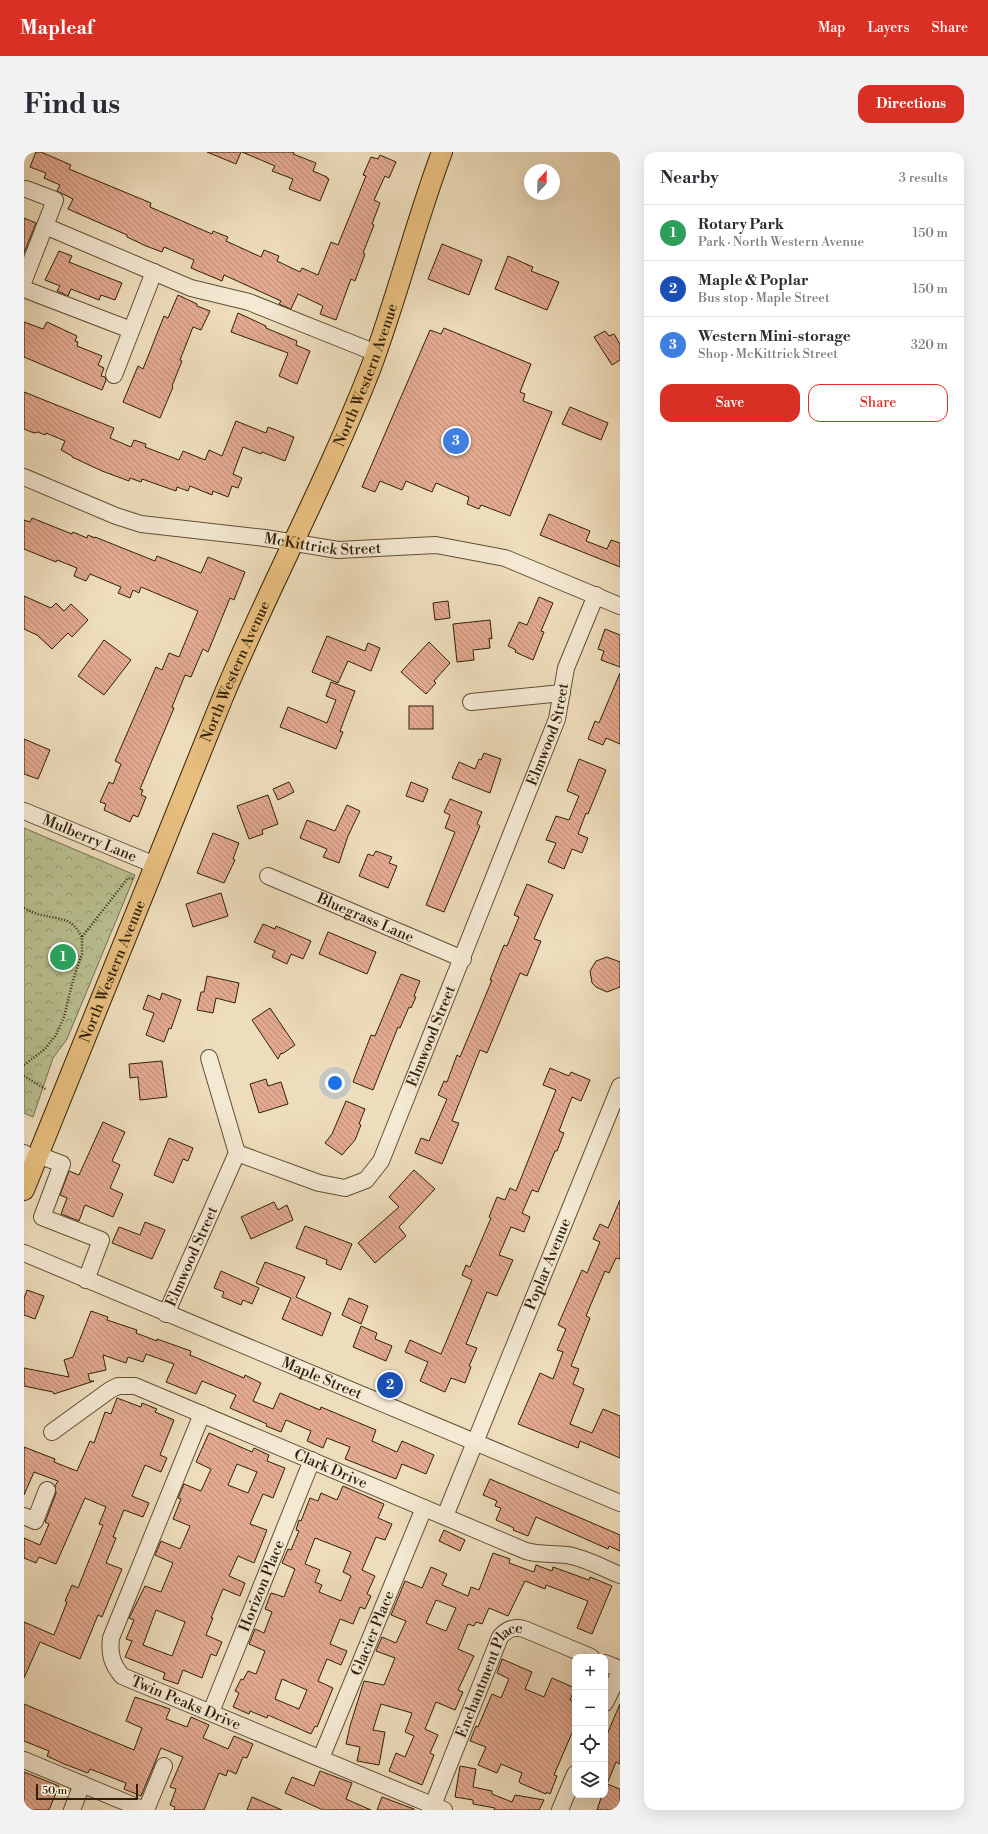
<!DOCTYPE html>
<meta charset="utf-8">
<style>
body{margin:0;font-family:"Libre Bodoni",serif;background:#f2f2f3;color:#2b2b33}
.controls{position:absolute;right:12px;bottom:12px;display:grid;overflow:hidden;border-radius:8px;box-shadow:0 4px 16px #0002}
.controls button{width:36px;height:36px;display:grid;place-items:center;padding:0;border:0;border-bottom:1px solid #e1e1e2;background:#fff;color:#2b2b33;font:20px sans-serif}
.compass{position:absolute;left:500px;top:12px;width:36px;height:36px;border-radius:50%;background:#fff;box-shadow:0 4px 16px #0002;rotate:22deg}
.scale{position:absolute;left:12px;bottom:10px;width:102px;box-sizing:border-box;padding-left:4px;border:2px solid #322008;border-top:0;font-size:11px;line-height:14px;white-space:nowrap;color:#322008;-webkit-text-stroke:3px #f4e9d3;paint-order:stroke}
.you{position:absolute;left:311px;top:931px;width:14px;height:14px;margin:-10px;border:3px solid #fff;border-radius:50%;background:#1a73e8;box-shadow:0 0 0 6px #1a73e833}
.badge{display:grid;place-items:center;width:26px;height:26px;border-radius:50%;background:#d93025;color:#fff;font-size:13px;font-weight:700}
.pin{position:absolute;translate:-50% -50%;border:2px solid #fff;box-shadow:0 1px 4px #0006}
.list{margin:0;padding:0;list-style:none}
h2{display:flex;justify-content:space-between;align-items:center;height:52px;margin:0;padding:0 16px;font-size:17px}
h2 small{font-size:13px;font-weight:400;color:#7c7c81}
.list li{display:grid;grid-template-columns:26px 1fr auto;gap:12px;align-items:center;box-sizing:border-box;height:56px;padding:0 16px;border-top:1px solid #e1e1e2}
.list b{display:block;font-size:15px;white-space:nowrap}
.list p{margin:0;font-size:13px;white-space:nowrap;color:#7c7c81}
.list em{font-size:13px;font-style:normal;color:#7c7c81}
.actions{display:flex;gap:8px;padding:12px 16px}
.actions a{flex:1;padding:9px 0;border:1px solid #d93025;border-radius:12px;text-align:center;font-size:14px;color:#d93025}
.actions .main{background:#d93025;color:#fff}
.icon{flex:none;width:22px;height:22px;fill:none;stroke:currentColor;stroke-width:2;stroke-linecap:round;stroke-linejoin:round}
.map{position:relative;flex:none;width:596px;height:1658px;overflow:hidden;border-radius:12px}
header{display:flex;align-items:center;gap:24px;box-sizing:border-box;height:56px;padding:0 20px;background:#d93025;color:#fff}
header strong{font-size:19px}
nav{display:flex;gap:22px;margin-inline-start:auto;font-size:14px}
.intro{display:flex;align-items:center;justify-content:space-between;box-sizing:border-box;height:96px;padding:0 24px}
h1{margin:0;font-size:28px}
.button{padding:10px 18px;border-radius:12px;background:#d93025;color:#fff;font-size:14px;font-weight:700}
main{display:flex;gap:24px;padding:0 24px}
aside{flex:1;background:#fff;border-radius:12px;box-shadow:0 4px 16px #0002}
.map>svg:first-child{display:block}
.forest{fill:url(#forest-crowns);stroke:#76704c}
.building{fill:url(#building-back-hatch);stroke:#322008;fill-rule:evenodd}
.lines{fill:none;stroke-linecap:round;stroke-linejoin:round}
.minor-casing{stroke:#614f35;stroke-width:18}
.major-casing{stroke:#322008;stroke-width:22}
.path{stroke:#322008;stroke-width:2.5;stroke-dasharray:1 2;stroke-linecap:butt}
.minor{stroke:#f4e9d3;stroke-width:16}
.major{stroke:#e7be7e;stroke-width:20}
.labels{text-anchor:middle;stroke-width:3;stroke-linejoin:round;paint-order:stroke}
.street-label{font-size:15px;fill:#322008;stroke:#f4e9d3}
</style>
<header>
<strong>Mapleaf</strong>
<nav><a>Map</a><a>Layers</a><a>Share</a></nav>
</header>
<div class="intro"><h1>Find us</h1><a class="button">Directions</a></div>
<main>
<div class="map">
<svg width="596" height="1658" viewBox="0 0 596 1658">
<defs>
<pattern id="forest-crowns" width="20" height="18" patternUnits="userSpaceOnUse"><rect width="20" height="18" fill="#b9c090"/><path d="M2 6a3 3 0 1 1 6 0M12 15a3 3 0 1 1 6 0" fill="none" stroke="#979c74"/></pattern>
<pattern id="building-back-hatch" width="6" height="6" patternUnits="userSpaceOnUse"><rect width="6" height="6" fill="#e3aa90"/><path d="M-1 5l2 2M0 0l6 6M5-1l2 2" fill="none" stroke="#b98a74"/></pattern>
</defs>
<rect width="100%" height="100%" fill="#eeddbc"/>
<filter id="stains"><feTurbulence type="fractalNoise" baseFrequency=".005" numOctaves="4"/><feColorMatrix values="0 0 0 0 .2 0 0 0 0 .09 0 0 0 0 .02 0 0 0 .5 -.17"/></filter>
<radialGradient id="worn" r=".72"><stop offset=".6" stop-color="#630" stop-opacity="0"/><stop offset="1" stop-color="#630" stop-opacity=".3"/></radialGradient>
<polygon class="forest" points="0,676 111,723 43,887 29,906 9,965 0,961"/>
<g class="building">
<polygon points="12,0 17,0 47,13 45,17 127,51 126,55 188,82 189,79 204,85 202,89 237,105 240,98 255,104 253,109 276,120 278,116 294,123 307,90 314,93 342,24 339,23 347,5 354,7 356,3 372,10 365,26 361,24 350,48 356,51 348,72 350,73 339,101 341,102 331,129 327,127 312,168 296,162 299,154 274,142 267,157 255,152 257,149 200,123 198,129 167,116 170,108 140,95 138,100 122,94 103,85 103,83 44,57 49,47 33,39 36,33 20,26 22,21 6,15"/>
<polygon points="183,0 217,0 212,12"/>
<polygon points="218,0 270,0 269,2 292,11 289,19 303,25 303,26 305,27 296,49 265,37 269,27 248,19 251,14"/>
<polygon points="0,66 12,71 0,101"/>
<polygon points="418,92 458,108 445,143 404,127"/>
<polygon points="35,99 48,104 45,110 98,131 91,148 77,143 75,148 47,137 44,144 33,139 36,134 21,128"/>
<polygon points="484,104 509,115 507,119 535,130 523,158 471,137"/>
<polygon points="154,143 173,152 173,154 186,159 177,178 169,175 156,208 158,209 148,234 149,235 136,266 99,250 114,214 119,217 140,164 144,166"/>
<polygon points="214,161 242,174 242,176 273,189 272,193 286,199 273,232 255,224 264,201 207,180"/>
<polygon points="0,170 19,177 23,170 53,184 51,189 54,190 53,194 78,204 74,213 80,216 77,224 81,225 82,228 78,238 0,205"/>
<polygon points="420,176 507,212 496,240 501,242 499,249 528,260 486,364 457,353 455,357 443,352 445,345 412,331 408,340 382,329 378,338 356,329 351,340 338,335 406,178 417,182"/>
<polygon points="581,179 585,184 590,182 596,192 596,208 588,213 570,185"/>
<polygon points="0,240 90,276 86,286 107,295 110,288 122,292 121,295 155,308 159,299 181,308 185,298 198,304 212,269 242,281 244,275 270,285 261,309 238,300 237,302 219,295 209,322 218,326 214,336 208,334 204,345 189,339 188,343 166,334 164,339 153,335 152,339 118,327 117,330 106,326 105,329 78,319 48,305 48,304 37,298 41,289 22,281 21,283 14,280 10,281 0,277"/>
<polygon points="546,255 584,271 577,288 538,272"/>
<polygon points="525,362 566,379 562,389 583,397 587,388 596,391 596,415 516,383"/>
<polygon points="8,366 48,382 49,380 63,386 64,383 71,386 71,385 131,409 133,404 177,421 184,405 221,420 210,448 206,446 184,500 179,497 167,525 161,523 148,555 150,556 116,637 119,638 117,643 122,645 114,665 109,663 106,670 80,658 82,652 76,650 85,630 89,632 97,612 91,609 132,515 138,518 145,501 155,505 174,459 117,435 115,441 109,438 106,446 94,441 97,435 66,422 62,429 50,424 53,416 33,408 32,410 0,397 0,368 6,370"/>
<polygon points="0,444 27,456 32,451 40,459 47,452 64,468 48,485 44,481 28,497 13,483 0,477"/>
<polygon points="515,445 529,451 517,479 520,480 509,508 491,500 492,498 484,494 495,470 503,473"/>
<polygon points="424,449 426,466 411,468 409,451"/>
<polygon points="466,468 468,487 465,486 466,496 449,498 450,508 433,510 429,472"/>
<polygon points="581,477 596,483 596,515 577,508 580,499 574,497"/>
<polygon points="303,484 341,499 344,491 356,496 347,519 324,509 314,531 288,520"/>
<polygon points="80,488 107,508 80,543 54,524"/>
<polygon points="405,490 426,511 410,529 412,531 402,542 377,520"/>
<polygon points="596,521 596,592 582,586 579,593 564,587 571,569 575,571"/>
<polygon points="307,530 331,539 316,579 319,580 312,597 256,575 264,555 303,571 312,548 302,544"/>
<rect x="385" y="554" width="24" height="23"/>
<polygon points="0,587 26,598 14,627 0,622"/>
<polygon points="460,601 477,607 466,641 428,626 435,610 451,617 455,607 457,608"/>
<polygon points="555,607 582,618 564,662 562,661 554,682 564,686 558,701 548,697 540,717 524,710 532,691 522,688 532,664 545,668 555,644 543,639"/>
<polygon points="265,630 270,640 254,648 249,637"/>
<polygon points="387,630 404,637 399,650 382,644"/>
<polygon points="244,643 254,672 238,678 239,682 225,687 213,654"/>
<polygon points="426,647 458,660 453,672 456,674 420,760 402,753 431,680 421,676 426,663 420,660"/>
<polygon points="323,653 336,659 324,684 315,711 299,705 303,697 276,686 283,668 311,679"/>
<polygon points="189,681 215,691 209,707 211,708 200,731 173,721"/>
<polygon points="352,699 368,705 365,711 373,714 364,736 335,724 344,702 349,704"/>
<polygon points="503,732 529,743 510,787 517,789 503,824 496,821 463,901 456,898 428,969 435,971 418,1012 391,1001 397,986 405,989 423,947 414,943 420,929 423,930 433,903 436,905 468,828 466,828 480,793 483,794 495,765 490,763"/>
<polygon points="197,741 204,764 169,775 162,752"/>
<polygon points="239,772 251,777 252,774 287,789 279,807 267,802 263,812 248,805 251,799 230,790"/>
<polygon points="304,780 352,800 343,822 295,802"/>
<polygon points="583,805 596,810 596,835 583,840 572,835 568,831 566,819 572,809"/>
<polygon points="377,822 396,829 390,844 392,845 387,856 385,855 376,876 374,875 349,938 329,930 347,883 351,884"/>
<polygon points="183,824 215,831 211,851 192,846 189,861 173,858 177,840 180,840"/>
<polygon points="138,841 157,848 147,877 145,876 140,890 122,883 130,861 119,857 124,843 136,848"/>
<polygon points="246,856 271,893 258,902 257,901 254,907 228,868"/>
<polygon points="138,909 143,945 116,948 114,925 106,926 105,912"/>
<polygon points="526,916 545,924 547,920 566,928 557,949 548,945 535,979 540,981 533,999 531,999 514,1040 508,1038 498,1061 506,1065 500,1080 487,1075 475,1103 489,1108 473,1144 463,1140 442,1192 453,1196 445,1214 447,1215 441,1231 427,1226 421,1240 396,1229 404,1210 381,1200 386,1188 417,1202 448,1128 438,1123 442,1113 446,1115 467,1066 465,1065 473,1045 481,1048 486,1036 492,1039 532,938 519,933"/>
<polygon points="242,927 244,934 257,930 264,952 235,961 226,932"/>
<polygon points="322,949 341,957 335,972 337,973 331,988 318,1003 301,991 308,982"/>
<polygon points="79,970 101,980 88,1009 96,1013 86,1036 99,1042 89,1065 61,1053 55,1069 37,1062 43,1046 36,1043 45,1019 55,1023"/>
<polygon points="145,986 169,996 164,1009 159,1007 149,1031 130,1023"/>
<polygon points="390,1018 411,1037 375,1075 382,1084 351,1111 334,1091 375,1055 365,1045"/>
<polygon points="596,1048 596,1107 592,1106 585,1121 581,1119 562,1164 566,1166 547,1214 555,1217 549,1232 560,1237 546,1272 568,1281 579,1257 596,1264 596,1306 556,1289 554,1296 494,1272 516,1221 529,1227 539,1200 533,1198 542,1177 534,1173 558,1118 563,1121 576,1090 569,1087 576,1072 584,1076"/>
<polygon points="250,1050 254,1058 263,1053 269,1068 227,1087 217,1065"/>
<polygon points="121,1070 141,1078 128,1107 88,1091 95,1075 116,1083"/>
<polygon points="281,1074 328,1092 317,1118 302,1112 303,1108 272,1096"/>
<polygon points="241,1110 281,1125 272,1145 307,1161 298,1184 258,1167 267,1146 232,1131"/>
<polygon points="197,1119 235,1136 228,1152 219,1148 217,1153 198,1145 200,1140 190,1136"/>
<polygon points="3,1138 20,1144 11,1167 0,1163 0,1146"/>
<polygon points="325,1146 344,1154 337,1172 318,1163"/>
<polygon points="67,1159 84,1165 83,1168 113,1178 112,1181 133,1189 133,1187 167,1199 166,1203 220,1226 221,1223 237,1231 229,1249 249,1257 256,1241 296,1258 297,1255 352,1278 348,1289 373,1300 378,1289 410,1303 402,1322 378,1312 372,1327 321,1307 326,1295 303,1286 299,1296 283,1289 287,1279 262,1268 257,1280 242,1274 243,1272 206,1256 212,1243 178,1229 172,1242 142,1230 150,1212 122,1202 119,1210 104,1205 102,1211 79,1203 82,1218 64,1222 66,1229 70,1229 30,1242 29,1240 0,1234 0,1216 45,1225 40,1208 49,1205"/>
<polygon points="337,1174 353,1181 351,1187 368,1194 362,1209 329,1195"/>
<polygon points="93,1246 117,1255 118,1251 133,1257 131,1260 150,1268 136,1303 143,1306 137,1320 121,1313 108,1344 125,1351 119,1365 100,1358 89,1385 92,1386 82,1411 98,1417 78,1465 74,1463 56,1507 16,1490 0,1526 0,1470 30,1483 43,1450 41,1449 48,1433 54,1436 79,1373 75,1372 82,1355 61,1346 32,1412 15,1405 12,1411 0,1406 0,1386 16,1393 25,1372 21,1370 32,1341 31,1334 34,1329 10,1320 0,1343 0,1295 31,1307 30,1310 53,1319 66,1289 70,1291 81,1260 87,1262"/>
<path d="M185 1281 228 1300 230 1296 245 1303 243 1309 261 1316 249 1346 239 1342 226 1372 243 1378 230 1411 214 1404 205 1424 221 1431 216 1444 199 1437 187 1466H189L182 1483 198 1490 192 1504 187 1502 178 1526 159 1518 154 1532 139 1527 141 1521 101 1505 108 1489 102 1487 110 1468 105 1466 121 1434 137 1440 149 1411 131 1403 137 1389 156 1397 166 1374 149 1367 157 1347 154 1346 160 1332 177 1339 187 1317 172 1310ZM213 1312 233 1320 224 1341 204 1333ZM132 1458 161 1470 148 1504 119 1493Z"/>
<polygon points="466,1327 596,1383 596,1399 585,1394 584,1397 512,1365 504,1384 489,1378 490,1376 472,1368 477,1356 471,1354 473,1349 459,1343"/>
<path d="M319 1334 360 1352 354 1366 368 1372 361 1388 352 1385 338 1418 351 1424 343 1442 347 1444 341 1457 336 1455 329 1472 316 1467 306 1492 323 1499 317 1513 303 1507 294 1529 309 1536 293 1575 291 1574 287 1582 244 1563 243 1566 226 1559 225 1562 209 1555 215 1541 211 1539 217 1527 219 1528 224 1519 232 1522 241 1499 225 1492 231 1477 240 1481 248 1460 241 1457 247 1441 260 1445 271 1417 258 1411 264 1397 267 1398 275 1379 272 1378 275 1368 277 1369 286 1346 294 1349 297 1341 313 1348ZM291 1386 327 1400 319 1420 327 1424 317 1449 295 1440 298 1433 291 1430 296 1418 281 1412ZM258 1527 283 1538 275 1557 251 1547Z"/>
<polygon points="420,1378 441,1388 436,1399 415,1389"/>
<path d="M469 1401 486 1407 485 1411 510 1420 512 1413 528 1419 529 1415 565 1428 566 1425 588 1434 568 1482 553 1476 564 1449 522 1433 521 1437 501 1429 484 1464 465 1456 458 1472 452 1470 450 1474 444 1472 434 1497 450 1504 434 1538 439 1540 431 1558 412 1550 401 1577 414 1583 406 1601 410 1603 398 1633 365 1619 372 1601 381 1605 390 1584 381 1580 388 1561 357 1552 349 1578 361 1580 355 1613 333 1609 336 1595 322 1592 326 1574 340 1529 360 1533 371 1506 352 1499 358 1485 372 1491 382 1469 367 1463 381 1429 398 1436 407 1415 423 1422 418 1433 444 1444 447 1435 455 1438ZM412 1448 432 1456 422 1479 402 1471Z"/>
<polygon points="478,1507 508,1520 501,1537 520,1545 528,1526 551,1536 546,1548 551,1550 551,1574 530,1623 533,1624 526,1642 523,1640 522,1642 496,1631 495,1629 498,1621 477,1612 473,1621 454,1613 462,1595 446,1589 452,1574 454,1575 468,1542 477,1546 485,1527 473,1521"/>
<polygon points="111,1545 146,1557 142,1567 163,1575 167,1565 185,1573 179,1586 204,1597 210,1584 229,1592 223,1606 219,1605 212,1622 204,1618 202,1624 195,1621 180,1658 150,1658 151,1655 146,1653 152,1637 146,1635 159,1605 137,1596 117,1644 100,1637 102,1631 66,1617 64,1621 40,1612 23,1604 25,1599 0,1589 0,1552 110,1598 118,1576 102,1569"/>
<polygon points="596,1552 596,1612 592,1610 583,1632 596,1637 596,1658 573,1658 578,1643 581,1643 581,1587"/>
<polygon points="436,1614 452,1617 449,1635 468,1639 468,1642 488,1650 491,1643 520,1648 515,1658 470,1658 471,1656 449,1652 449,1648 431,1645"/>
<polygon points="296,1619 328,1631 322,1647 347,1658 299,1658 261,1641 268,1625 290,1634"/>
<polygon points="0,1620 35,1634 25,1658 0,1658"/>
<polygon points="228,1645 258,1658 223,1658"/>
<polygon points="358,1645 390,1657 390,1658 353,1658"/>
</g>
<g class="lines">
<defs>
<g id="minor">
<polyline points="21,74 167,136 225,150 352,201"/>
<polyline points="0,128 31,48 2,37"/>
<polyline points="0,137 107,178"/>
<polyline points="90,223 130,120"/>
<path id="s1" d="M0 325 92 364 117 372 241 386 314 398 412 393 481 406 596 454"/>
<polyline points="447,550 538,541"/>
<path id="s2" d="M0 659 131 713"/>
<path id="s3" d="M244 724 439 807"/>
<polyline points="185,906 213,1001"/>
<polyline points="0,1001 8,1018"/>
<path id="s4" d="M213 1001 295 1031 321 1036 342 1028 357 1009 533 567 542 516 572 443"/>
<polyline points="14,1003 38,1012 18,1065 77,1088 62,1128"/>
<path id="s5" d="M0 1101 596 1351"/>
<path id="s6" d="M142 1162 213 1001"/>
<path id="s7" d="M178 1262 87 1486C85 1502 88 1512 98 1524L420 1658"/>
<path id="s8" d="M28 1280 86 1238 94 1234H111L502 1399C516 1403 529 1401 543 1403 561 1406 579 1416 596 1423"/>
<polyline points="0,1364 11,1369 23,1338"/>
<path id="s9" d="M421 1364 596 934"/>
<polyline points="581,1511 596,1517"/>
<polyline points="581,1551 596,1520"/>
<path id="s10" d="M187 1560 288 1308"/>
<path id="s11" d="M297 1606 400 1356"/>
<polyline points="0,1608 120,1658"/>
<path id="s12" d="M409 1653 476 1485C483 1477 490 1474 500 1477L567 1505"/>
<polyline points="48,1658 58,1632"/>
<polyline points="122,1658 140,1614"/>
<polyline points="536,1658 551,1622"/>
</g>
<g id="major">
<path id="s13" d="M0 1038 199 545C245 435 302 330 346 218 373 146 391 72 418 0"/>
</g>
</defs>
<use href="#minor" class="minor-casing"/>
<use href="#major" class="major-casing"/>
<g class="path">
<path d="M0 756C6 759 12 762 18 763 38 768 47 765 58 785"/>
<polyline points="0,913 21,897 32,883 40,865 49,828 58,802 58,785 104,726 109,727"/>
<polyline points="0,924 23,938"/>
</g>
<use href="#minor" class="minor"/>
<use href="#major" class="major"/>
</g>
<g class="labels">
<g class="street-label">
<text dy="5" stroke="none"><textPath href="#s13" startOffset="884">North Western Avenue</textPath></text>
<text dy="5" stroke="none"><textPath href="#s1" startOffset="309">McKittrick Street</textPath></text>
<text dy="5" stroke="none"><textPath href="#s13" startOffset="560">North Western Avenue</textPath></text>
<text dy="5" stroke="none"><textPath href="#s4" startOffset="619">Elmwood Street</textPath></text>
<text dy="5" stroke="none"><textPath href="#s2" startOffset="71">Mulberry Lane</textPath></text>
<text dy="5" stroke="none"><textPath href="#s3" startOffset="106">Bluegrass Lane</textPath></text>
<text dy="5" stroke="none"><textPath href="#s13" startOffset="236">North Western Avenue</textPath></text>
<text dy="5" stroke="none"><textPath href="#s4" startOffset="295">Elmwood Street</textPath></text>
<text dy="5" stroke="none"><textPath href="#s6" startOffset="63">Elmwood Street</textPath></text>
<text dy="5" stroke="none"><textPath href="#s9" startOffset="272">Poplar Avenue</textPath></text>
<text dy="5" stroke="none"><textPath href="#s5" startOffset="323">Maple Street</textPath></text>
<text dy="5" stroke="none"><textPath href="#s8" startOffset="310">Clark Drive</textPath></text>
<text dy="5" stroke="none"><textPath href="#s10" startOffset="136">Horizon Place</textPath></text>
<text dy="5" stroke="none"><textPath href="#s11" startOffset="135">Glacier Place</textPath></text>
<text dy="5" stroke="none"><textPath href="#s12" startOffset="140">Enchantment Place</textPath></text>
<text dy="5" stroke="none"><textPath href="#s7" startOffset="352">Twin Peaks Drive</textPath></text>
</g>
</g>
<rect width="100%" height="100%" filter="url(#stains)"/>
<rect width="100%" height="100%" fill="url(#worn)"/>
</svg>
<div class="controls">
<button>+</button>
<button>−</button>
<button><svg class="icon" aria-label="locate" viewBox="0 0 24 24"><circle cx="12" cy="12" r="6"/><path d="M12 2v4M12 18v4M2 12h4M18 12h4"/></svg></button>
<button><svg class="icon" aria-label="layers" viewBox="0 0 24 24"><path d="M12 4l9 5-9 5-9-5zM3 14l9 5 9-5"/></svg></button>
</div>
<svg class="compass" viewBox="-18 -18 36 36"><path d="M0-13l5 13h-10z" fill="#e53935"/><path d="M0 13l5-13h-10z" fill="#7c7c81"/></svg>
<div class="scale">50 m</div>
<div class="you"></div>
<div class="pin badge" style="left:39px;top:805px;background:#2e9e5b">1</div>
<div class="pin badge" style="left:366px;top:1233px;background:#1a4fb4">2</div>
<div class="pin badge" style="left:432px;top:289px;background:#3f7fe0">3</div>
</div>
<aside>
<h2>Nearby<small>3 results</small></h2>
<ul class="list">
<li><span class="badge" style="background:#2e9e5b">1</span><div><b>Rotary Park</b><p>Park · North Western Avenue</p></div><em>150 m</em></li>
<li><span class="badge" style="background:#1a4fb4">2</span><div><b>Maple &amp; Poplar</b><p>Bus stop · Maple Street</p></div><em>150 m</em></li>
<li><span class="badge" style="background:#3f7fe0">3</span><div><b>Western Mini-storage</b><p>Shop · McKittrick Street</p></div><em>320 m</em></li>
</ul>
<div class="actions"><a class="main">Save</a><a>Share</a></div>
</aside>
</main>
